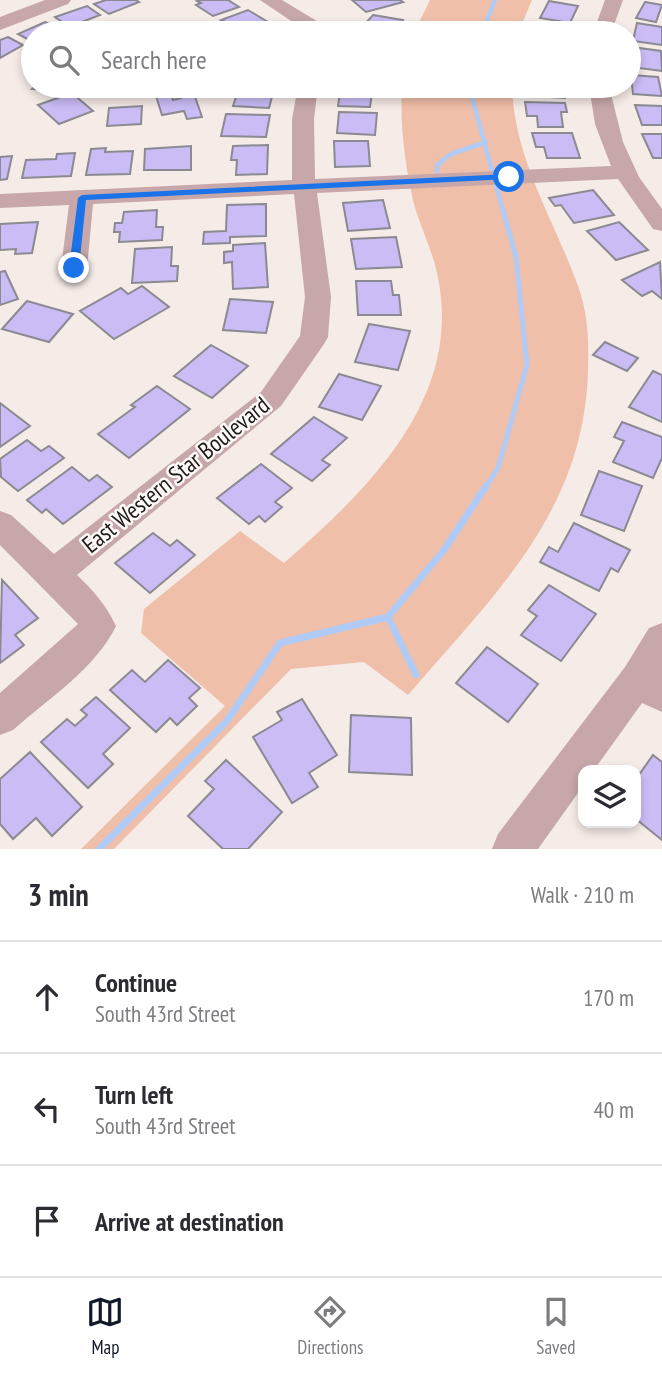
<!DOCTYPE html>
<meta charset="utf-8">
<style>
body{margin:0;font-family:"PT Sans Narrow",sans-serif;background:#f2f2f3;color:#2b2b33}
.controls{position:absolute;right:21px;bottom:21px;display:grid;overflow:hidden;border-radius:14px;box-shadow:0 4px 10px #0003}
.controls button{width:63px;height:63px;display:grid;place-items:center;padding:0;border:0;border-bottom:2px solid #e1e1e2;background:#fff;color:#2b2b33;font:35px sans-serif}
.stop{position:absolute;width:21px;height:21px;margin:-16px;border:5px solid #1a73e8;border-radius:50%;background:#fff}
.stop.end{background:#1a73e8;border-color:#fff;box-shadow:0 2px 7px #0008}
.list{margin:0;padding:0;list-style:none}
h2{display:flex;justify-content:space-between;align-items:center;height:91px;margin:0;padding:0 28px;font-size:30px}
h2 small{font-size:23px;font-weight:400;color:#7c7c81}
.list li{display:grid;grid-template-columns:46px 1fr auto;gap:21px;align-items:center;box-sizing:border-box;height:112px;padding:0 28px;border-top:2px solid #e1e1e2}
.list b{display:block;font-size:26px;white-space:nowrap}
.list p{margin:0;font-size:23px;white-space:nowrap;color:#7c7c81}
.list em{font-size:23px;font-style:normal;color:#7c7c81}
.icon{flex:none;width:38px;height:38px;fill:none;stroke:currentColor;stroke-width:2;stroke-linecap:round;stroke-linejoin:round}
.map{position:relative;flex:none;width:662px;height:849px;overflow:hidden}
.search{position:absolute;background:#fff;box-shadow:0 4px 10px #0003;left:21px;right:21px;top:21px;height:77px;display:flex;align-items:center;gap:18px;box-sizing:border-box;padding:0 24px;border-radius:38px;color:#7c7c81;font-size:26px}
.sheet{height:427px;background:#fff}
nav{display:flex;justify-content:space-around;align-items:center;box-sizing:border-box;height:98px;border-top:2px solid #e1e1e2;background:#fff;font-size:19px;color:#7c7c81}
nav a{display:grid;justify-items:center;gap:4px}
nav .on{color:#111827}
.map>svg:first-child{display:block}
.green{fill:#f0bfa9}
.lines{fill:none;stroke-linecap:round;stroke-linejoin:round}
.stream-far2{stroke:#b0cbf5;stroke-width:4.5}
.stream-far1{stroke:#b0cbf5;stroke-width:5}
.stream{stroke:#b0cbf5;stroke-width:7}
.building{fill:#cbbcf6;stroke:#8b8991;stroke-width:2}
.minor{fill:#c7a7a9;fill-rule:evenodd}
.route{fill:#1a73e8}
.labels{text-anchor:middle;stroke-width:5;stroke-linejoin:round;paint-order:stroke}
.street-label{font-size:24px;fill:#1d1a18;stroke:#fefaf8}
</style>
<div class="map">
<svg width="662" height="849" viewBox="0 0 662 849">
<rect width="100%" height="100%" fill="#f5ebe7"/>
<g class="green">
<polygon points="430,0 532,0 518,33 414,33"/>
<path d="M402 86H512C514 159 554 219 578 286 588 313 589 341 588 369 585 511 494 595 408 695L364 662 291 669 114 849H81L225 706 141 633 144 609 240 531 284 563C369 489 465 397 437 273 431 245 416 219 411 191 404 156 400 122 402 86Z"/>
</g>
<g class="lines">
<g class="stream-far2">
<polyline points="482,33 495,0"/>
<polyline points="469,86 503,211"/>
<polyline points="437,172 437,165 451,154 486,142"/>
</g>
<polyline class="stream-far1" points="485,488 498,468 527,365 516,257 503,210"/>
<g class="stream">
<polyline points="388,617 416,675"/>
<polyline points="99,849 226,722 280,643 388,617 444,550 486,486"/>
</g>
</g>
<g class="building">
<polygon points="106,0 136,0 139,2 109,14 94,4"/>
<polygon points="228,0 239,7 213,16 196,5 201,3 197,1 200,0"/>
<polygon points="352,0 400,0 403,2 366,12"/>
<polygon points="549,1 578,6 570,23 540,18"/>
<polygon points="645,2 662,5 656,22 636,18"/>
<polygon points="87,6 100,15 69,27 55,17"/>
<polygon points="248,10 273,25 250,33 221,20"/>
<polygon points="373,15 403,20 396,33 365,33 368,28 362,27"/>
<polygon points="45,22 65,32 33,33 33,42 18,34"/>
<polygon points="539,23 571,27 569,33 535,33"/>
<polygon points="637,23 662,27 662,45 633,41"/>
<polygon points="8,37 23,45 0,58 0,40"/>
<polygon points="632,47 661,51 662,71 631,67 634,53 630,53"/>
<polygon points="631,75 658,77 662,96 633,94"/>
<polygon points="35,86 68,86 64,92 32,89"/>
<polygon points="245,86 275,86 269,108 233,106 236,97 242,97"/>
<polygon points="341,86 373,86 370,107 338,106"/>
<polygon points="533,86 564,86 565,98 533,96"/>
<polygon points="193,91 202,117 187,119 184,111 162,115 156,96 171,93 173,100 181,98 179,93"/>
<polygon points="72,93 93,111 59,124 38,105"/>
<polygon points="525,102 565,103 567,112 561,112 563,127 538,127 537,116 527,116"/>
<polygon points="635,105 662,106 662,125 642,125"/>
<polygon points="142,106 141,124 107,126 109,108"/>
<polygon points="339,112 377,113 375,135 337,133"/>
<polygon points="226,114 270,115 266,137 221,136"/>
<polygon points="532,133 572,133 580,158 547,158 544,147 536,147"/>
<polygon points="642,134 662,134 662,158 653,158"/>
<polygon points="334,141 368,141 370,166 335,167"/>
<polygon points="268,145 267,174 236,175 237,160 231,160 233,146"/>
<polygon points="191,146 191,170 144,170 145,149"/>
<polygon points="106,148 105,152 133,151 130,174 86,175 91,149"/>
<polygon points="75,153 71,176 22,178 26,160 56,159 57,154"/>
<polygon points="12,156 7,179 0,180 0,157"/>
<polygon points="593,190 614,215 574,223 561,205 555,206 549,198"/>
<polygon points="383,200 390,228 348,231 343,203"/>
<polygon points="266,204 266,236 230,237 230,243 203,244 204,232 226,231 227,205"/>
<polygon points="157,210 156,227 163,227 162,240 119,242 120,232 114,232 115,223 122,223 124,212"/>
<polygon points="38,222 32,253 15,254 16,249 0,250 0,224"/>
<polygon points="619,222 648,250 616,260 587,231"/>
<polygon points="396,237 402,267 356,269 351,239"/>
<polygon points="265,243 268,287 233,289 232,262 224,263 224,252 233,251 233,245"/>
<polygon points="172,247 171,266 178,266 177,281 132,283 135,249"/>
<polygon points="660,262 662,299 652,291 642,296 622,280"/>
<polygon points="5,271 18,299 0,305 0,272"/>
<polygon points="356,281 391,281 393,295 399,295 401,315 358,315"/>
<polygon points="142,286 169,307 114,339 80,311 121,288 128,294"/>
<polygon points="230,299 273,302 266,333 223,330"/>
<polygon points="27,301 73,314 49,342 2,329"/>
<polygon points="369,324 410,331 398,370 355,362"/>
<polygon points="605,342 638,358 627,371 593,355"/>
<polygon points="211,345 248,366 212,398 174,376"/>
<polygon points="653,371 662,375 662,422 629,407"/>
<polygon points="339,374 381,386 362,420 319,407"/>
<polygon points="157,386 190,409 129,458 98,434 135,407 131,405"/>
<polygon points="0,403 30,426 0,447"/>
<polygon points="314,417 347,438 322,460 330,465 312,481 271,454"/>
<polygon points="622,422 662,437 662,458 653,478 613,462 624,441 614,437"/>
<polygon points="27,440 41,451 49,446 64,458 18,491 1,477 0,459"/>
<polygon points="261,464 292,488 275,502 282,507 265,522 259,516 249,524 217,498"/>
<polygon points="72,467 89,481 97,475 112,487 63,524 46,509 42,513 27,500"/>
<polygon points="599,471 642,486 624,531 581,515"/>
<polygon points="574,523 630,550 618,572 611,568 599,591 540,562 549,547 558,552"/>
<polygon points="153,533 170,546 177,540 195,555 150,593 115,563"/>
<polygon points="2,580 38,618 15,635 24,645 0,663"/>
<polygon points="549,585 596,614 561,661 521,635 537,616 528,610"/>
<polygon points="487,647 538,684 508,722 456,683"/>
<polygon points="168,660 200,688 189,698 197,706 177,725 170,718 156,732 110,690 132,670 145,682"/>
<polygon points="96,697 130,728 103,754 113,764 88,788 41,742 67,719 75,726 87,715 81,710"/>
<polygon points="302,699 337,755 309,773 318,787 292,803 253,737 282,720 277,712"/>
<polygon points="351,715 411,718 412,775 349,772"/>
<polygon points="30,752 82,807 52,836 36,818 13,839 0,824 0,779"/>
<polygon points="653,755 662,762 662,840 636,819 636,779"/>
<polygon points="226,760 282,812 248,849 223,849 188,816 214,789 205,781"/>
</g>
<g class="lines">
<g class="minor">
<polygon points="45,0 71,0 68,4 0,30 0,17"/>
<polygon points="260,0 282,0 325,26 328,33 309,33"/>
<polygon points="605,0 623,0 611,33 593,33"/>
<path d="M298 86H318L314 119 315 179 611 166 595 124 589 86H609L623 142 639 177 662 209V231L653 229 618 179 317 193 331 297 328 337 324 344 281 406 77 575C94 591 106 605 116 626 96 668 48 699 13 730L0 735V693L78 624 0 545V511L11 515 54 554 261 392 300 336 305 297 294 194 93 204 87 268 83 274H65L61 268 69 205 0 208V194L292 180V119Z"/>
<polygon points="662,623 662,712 642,703 594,770 583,770 583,786 538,849 492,849 498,834 625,667 649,628"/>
</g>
</g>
<polygon class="route" points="509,174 512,179 86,200 79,268 74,271 69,268 78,198 82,195"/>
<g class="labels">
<g class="street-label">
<text transform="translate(176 475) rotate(-39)" y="8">East Western Star Boulevard</text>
</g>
</g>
</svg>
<div class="controls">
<button><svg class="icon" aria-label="layers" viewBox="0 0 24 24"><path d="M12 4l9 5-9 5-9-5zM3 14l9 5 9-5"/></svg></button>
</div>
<div class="stop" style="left:509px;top:177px"></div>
<div class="stop end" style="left:74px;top:268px"></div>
<div class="search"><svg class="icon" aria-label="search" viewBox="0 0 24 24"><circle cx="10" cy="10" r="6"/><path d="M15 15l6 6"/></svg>Search here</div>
</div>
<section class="sheet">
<h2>3 min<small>Walk · 210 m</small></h2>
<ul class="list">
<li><svg class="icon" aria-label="ahead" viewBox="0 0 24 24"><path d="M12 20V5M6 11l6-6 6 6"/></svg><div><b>Continue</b><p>South 43rd Street</p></div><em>170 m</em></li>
<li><svg class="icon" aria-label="left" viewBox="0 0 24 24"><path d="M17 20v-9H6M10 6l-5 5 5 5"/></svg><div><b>Turn left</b><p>South 43rd Street</p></div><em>40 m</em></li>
<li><svg class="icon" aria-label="arrive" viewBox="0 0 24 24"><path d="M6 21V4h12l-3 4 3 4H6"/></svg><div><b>Arrive at destination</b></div></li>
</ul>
</section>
<nav>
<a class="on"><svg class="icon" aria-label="map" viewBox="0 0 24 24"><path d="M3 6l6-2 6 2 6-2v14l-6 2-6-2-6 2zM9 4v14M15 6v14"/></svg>Map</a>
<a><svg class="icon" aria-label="directions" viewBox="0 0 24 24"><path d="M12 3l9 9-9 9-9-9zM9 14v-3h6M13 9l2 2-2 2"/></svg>Directions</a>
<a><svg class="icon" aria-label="saved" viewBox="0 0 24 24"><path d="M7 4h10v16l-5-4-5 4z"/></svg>Saved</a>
</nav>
